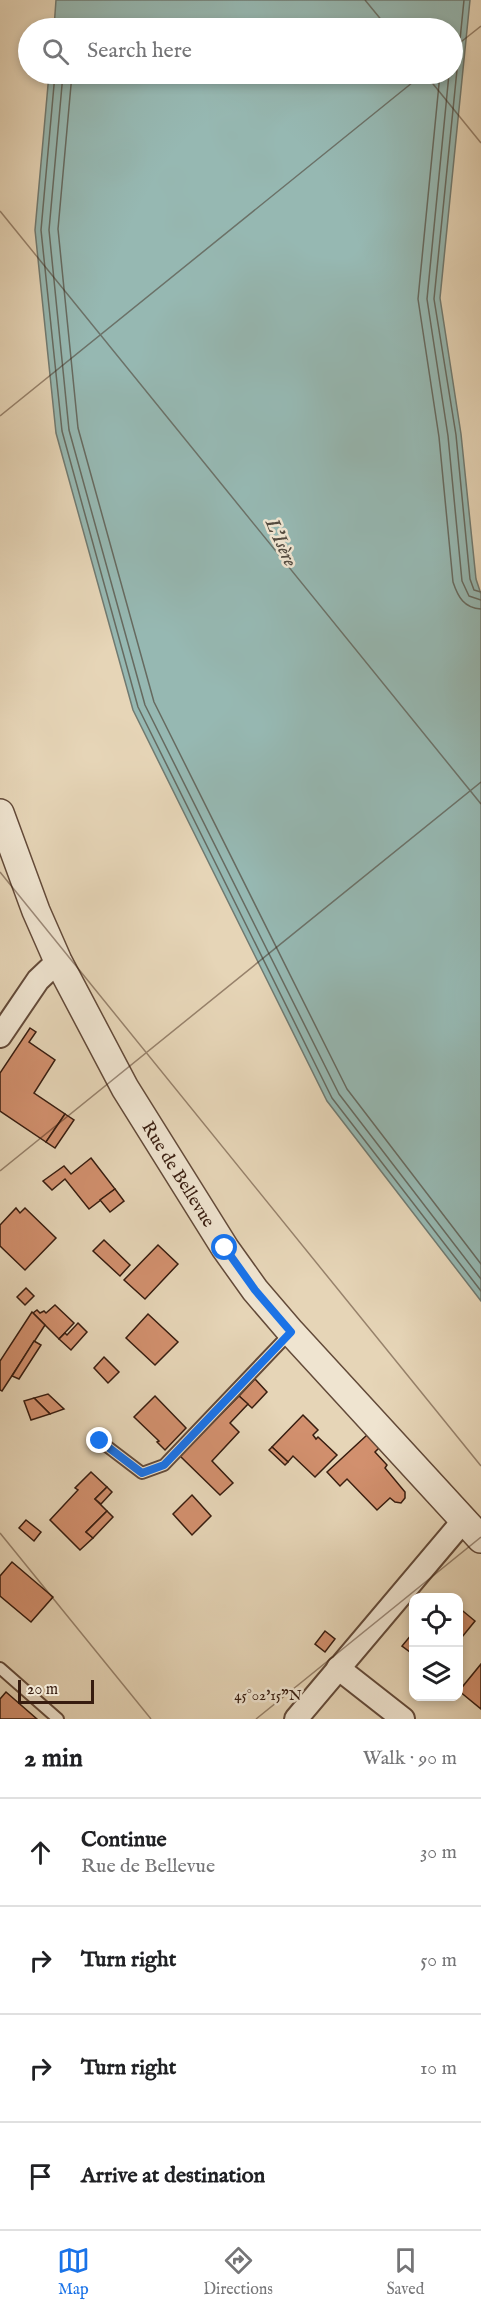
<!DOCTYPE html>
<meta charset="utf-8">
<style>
body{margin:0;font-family:"IM FELL English",serif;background:#f6f6f6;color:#202124}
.controls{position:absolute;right:18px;bottom:18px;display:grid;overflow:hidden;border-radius:12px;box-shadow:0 3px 9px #0003}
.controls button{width:54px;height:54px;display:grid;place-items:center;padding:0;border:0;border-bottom:2px solid #e0e0e0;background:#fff;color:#202124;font:30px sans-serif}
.scale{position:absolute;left:18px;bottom:15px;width:76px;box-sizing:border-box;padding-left:6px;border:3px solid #371c0f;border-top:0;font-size:16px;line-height:21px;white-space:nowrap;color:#371c0f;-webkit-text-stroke:4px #efe4d0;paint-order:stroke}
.stop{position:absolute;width:18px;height:18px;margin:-14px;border:4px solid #1a73e8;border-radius:50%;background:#fff}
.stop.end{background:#1a73e8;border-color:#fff;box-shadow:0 2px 6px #0008}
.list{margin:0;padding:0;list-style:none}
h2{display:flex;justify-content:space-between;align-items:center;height:78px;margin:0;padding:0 24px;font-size:26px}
h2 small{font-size:20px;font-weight:400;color:#757577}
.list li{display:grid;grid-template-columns:39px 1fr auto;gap:18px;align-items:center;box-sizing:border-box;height:108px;padding:0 24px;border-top:2px solid #e0e0e0}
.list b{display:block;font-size:22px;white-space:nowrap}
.list p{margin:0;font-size:20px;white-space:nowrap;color:#757577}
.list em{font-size:20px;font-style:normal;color:#757577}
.icon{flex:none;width:33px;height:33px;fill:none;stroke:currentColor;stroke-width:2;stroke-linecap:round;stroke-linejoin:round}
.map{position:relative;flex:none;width:481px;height:1719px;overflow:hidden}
.search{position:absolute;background:#fff;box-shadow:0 3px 9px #0003;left:18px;right:18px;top:18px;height:66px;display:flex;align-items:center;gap:15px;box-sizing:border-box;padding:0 21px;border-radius:33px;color:#757577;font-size:22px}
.sheet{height:510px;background:#fff}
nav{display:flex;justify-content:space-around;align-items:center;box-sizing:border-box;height:84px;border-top:2px solid #e0e0e0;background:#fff;font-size:16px;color:#757577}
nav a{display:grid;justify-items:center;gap:3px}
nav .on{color:#1a73e8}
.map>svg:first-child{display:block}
.water{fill:#96b8b2;stroke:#707a71;stroke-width:1.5}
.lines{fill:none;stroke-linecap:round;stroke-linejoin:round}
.shore{stroke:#666a60;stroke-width:1.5}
.building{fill:#d2906e;stroke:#371c0f;stroke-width:1.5}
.service-casing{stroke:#634a39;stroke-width:14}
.minor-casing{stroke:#634a39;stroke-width:26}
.tertiary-casing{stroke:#634a39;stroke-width:30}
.service{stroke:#efe4d0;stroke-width:10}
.minor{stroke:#efe4d0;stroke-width:22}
.tertiary{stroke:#efe4d0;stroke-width:27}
.route{stroke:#1a73e8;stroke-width:8}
.ticks{fill:none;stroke:#371c0f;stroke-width:1.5;stroke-opacity:0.45}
.labels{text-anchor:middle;stroke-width:5;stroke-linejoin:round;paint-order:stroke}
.street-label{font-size:18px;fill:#371c0f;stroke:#efe4d0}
.water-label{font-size:20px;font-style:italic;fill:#544b40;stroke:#efe4d0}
.ticks-label{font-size:15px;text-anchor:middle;fill:#371c0f;stroke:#efe4d0;stroke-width:5;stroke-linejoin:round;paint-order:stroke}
</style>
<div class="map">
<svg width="481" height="1719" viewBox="0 0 481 1719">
<rect width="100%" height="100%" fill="#e6d5b7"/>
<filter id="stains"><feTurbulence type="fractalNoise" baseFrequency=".00333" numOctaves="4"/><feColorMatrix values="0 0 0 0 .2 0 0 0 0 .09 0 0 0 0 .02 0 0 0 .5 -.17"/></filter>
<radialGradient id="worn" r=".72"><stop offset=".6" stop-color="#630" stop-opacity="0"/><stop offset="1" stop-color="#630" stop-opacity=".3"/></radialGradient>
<polygon class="water" points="56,0 470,0 440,298 461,434 476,579 481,594 481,1301 327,1101 133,710 56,433 35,230 49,74 452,74 452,28 54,28"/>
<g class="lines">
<g class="shore">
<polyline points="464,0 434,299 456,435 470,579 474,590 481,592"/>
<polyline points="55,74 41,230 62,431 138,707 332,1098 481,1291"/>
<polyline points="63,74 49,230 69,430 145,705 339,1094 481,1279"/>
<polyline points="72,74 58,229 78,428 154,702 347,1089 481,1264"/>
<path d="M440 74 418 299 439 437 453 582C458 597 464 608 481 609"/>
<polyline points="449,74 427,299 448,436 462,581 469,596 481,600"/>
</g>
</g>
<g class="building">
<polygon points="30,1028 36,1032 29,1042 55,1060 34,1093 65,1114 46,1142 0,1111 0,1073"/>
<polygon points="65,1114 74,1120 55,1148 46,1142"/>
<polygon points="91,1158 115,1189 89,1209 65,1179 52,1190 43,1181 64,1166 71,1174"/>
<polygon points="115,1189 124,1201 110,1212 100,1200"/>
<polygon points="16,1208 20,1213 25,1208 56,1238 25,1270 0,1246 0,1225"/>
<polygon points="104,1240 130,1265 120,1276 93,1251"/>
<polygon points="158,1245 178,1264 145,1299 124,1280"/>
<polygon points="26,1288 34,1296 25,1305 17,1297"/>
<polygon points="55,1305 74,1323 59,1339 33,1313 37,1310 40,1313 44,1311 46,1313"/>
<polygon points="32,1312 45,1325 2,1391 0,1390 0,1361"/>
<polygon points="148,1314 178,1342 155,1365 126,1338"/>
<polygon points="78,1323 87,1332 71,1350 59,1339 65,1333 67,1335"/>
<polygon points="34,1341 41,1345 19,1379 12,1376"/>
<polygon points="104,1357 119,1372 108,1383 94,1368"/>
<polygon points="255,1379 267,1392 252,1408 239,1396"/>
<polygon points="48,1394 64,1409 50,1414 34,1398"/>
<polygon points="155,1396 186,1428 165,1450 157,1442 159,1441 134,1417"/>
<polygon points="239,1396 248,1404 230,1423 239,1432 212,1461 233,1483 220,1495 180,1456"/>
<polygon points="34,1398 50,1414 31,1420 24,1401"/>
<polygon points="303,1415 318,1430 313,1435 316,1439 318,1437 337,1455 315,1477 293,1456 288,1462 272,1447"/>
<polygon points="367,1435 379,1448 375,1452 387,1465 385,1468 405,1492 405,1498 401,1503 395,1502 390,1498 377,1510 347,1479 340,1486 327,1472"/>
<polygon points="272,1447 288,1462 285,1465 269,1450"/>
<polygon points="91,1472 107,1487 95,1499 107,1511 86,1532 93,1538 80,1550 50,1520 78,1490 75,1488"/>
<polygon points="107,1487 112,1492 101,1504 95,1499"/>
<polygon points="192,1495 211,1516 192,1535 173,1514"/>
<polygon points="107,1511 113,1517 93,1538 86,1532"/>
<polygon points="26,1520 41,1532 34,1541 19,1528"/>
<polygon points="12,1562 53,1597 31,1622 0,1596 0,1576"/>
<polygon points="458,1607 475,1621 458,1642"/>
<polygon points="325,1631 335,1639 325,1652 315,1644"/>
<polygon points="412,1634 414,1635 414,1655 402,1646"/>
<polygon points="481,1664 481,1709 459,1691"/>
<polygon points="6,1692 37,1719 0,1719 0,1699"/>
</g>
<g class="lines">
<defs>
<g id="service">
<polyline points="100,1441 142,1473 164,1465 291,1332"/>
<polyline points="0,1668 58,1719"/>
</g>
<g id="minor">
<polyline points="0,1036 38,980 58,961"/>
<polyline points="338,1668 403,1719"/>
<polyline points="296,1719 464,1520"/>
</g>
<g id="tertiary">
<path id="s1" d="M0 813 36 911 58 961 125 1088 225 1248 255 1290 291 1332 481 1539"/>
</g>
</defs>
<use href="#service" class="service-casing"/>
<use href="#minor" class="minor-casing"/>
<use href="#tertiary" class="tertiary-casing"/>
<use href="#service" class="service"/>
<use href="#minor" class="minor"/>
<use href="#tertiary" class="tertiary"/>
</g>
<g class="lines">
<polyline class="route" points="100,1441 142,1473 164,1465 291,1332 255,1290 225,1248"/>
</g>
<path class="ticks" d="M365 0 388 28M452 49 481 26M425 74 481 143M0 211 481 804M0 416 423 74M0 872 481 1466M0 1171 481 782M0 1533 151 1719M256 1719 481 1537"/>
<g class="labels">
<g class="street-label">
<text dy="6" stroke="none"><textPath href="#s1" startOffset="404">Rue de Bellevue</textPath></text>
</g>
<g class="water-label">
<text transform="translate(282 542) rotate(66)" y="7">L'Isère</text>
</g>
</g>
<g class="ticks-label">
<text x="268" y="1700">45°02'15"N</text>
</g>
<rect width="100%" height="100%" filter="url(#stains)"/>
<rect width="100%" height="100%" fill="url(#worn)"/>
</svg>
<div class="controls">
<button><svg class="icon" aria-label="locate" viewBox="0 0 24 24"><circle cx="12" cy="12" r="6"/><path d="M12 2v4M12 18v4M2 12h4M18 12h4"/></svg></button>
<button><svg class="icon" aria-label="layers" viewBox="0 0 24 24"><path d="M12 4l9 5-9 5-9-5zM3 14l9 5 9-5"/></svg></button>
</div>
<div class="scale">20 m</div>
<div class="stop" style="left:225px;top:1248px"></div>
<div class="stop end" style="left:100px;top:1441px"></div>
<div class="search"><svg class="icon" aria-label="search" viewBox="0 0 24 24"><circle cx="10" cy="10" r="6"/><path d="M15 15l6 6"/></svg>Search here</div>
</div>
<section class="sheet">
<h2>2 min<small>Walk · 90 m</small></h2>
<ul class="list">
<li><svg class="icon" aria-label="ahead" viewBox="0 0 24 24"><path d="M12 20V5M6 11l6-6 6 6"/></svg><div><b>Continue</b><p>Rue de Bellevue</p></div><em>30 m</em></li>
<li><svg class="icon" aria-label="right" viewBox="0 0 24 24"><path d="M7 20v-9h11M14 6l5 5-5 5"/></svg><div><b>Turn right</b></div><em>50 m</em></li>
<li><svg class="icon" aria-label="right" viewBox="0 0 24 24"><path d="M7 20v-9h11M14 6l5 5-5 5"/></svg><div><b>Turn right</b></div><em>10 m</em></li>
<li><svg class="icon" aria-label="arrive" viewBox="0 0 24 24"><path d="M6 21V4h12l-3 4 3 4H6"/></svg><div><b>Arrive at destination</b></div></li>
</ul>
</section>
<nav>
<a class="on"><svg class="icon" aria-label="map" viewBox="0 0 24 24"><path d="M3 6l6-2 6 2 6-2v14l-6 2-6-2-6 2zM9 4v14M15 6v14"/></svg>Map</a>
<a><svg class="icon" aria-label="directions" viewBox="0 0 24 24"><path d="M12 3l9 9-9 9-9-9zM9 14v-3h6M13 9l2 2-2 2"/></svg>Directions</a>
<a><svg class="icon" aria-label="saved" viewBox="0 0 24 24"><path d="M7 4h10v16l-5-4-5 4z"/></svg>Saved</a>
</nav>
